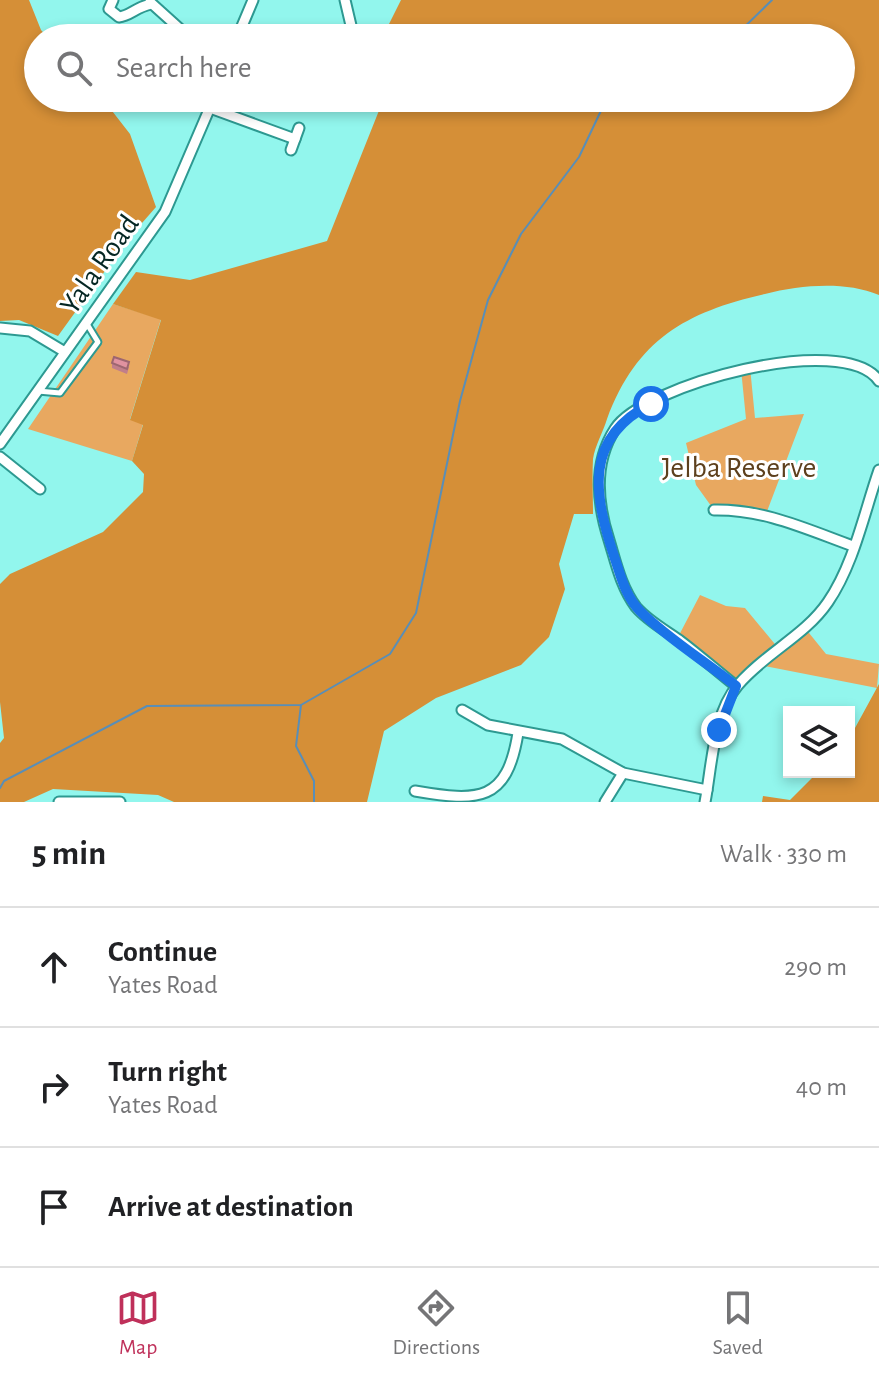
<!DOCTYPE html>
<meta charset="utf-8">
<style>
body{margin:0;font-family:"Alegreya Sans",sans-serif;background:#f6f6f6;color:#202124}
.controls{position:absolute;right:24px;bottom:24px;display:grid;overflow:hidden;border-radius:0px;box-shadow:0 4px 12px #0003}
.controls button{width:72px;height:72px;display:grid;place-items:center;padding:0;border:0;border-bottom:2px solid #e0e0e0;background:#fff;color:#202124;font:40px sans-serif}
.stop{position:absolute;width:24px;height:24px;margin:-18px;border:6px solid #1a73e8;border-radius:50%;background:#fff}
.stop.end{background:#1a73e8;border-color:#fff;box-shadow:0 2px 8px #0008}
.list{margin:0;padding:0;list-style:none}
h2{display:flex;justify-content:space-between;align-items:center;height:104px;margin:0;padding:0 32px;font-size:34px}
h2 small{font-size:26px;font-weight:400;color:#757577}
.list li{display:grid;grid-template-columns:52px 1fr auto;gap:24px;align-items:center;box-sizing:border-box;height:120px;padding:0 32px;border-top:2px solid #e0e0e0}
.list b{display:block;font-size:30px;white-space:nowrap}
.list p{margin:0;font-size:26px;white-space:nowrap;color:#757577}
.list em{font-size:26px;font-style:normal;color:#757577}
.icon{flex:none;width:44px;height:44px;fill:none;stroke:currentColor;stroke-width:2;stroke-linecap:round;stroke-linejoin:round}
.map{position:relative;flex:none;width:879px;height:802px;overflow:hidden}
.search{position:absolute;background:#fff;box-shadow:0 4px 12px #0003;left:24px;right:24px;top:24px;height:88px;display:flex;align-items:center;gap:20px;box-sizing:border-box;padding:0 28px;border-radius:44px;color:#757577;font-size:30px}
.sheet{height:464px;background:#fff}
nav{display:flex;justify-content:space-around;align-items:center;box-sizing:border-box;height:112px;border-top:2px solid #e0e0e0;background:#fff;font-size:22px;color:#757577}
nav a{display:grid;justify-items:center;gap:4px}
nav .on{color:#bf305a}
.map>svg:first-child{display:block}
.green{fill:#e8a860}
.forest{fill:#d58f37}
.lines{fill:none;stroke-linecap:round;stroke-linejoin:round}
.stream{stroke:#598eb7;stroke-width:2}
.lane-casing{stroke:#2d9991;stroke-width:9}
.street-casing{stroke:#2d9991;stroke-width:13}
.lane{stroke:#fff;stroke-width:5}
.street{stroke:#fff;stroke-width:9}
.wall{fill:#c17e8a}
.building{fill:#e092a0;stroke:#9d6670;stroke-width:2}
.route{stroke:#1a73e8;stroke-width:10}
.labels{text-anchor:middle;stroke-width:6;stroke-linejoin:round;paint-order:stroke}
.street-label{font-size:30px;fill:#042623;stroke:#fff}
.park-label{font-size:30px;fill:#5d401d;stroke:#fff}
</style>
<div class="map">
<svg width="879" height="802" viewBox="0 0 879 802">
<rect width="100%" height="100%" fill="#92f6ed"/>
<g class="green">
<polygon points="113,304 161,319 130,419 143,424 132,461 28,429"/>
<polygon points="750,367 755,418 804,414 766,514 714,510 696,485 686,443 746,419 741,369"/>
<polygon points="700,595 726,606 745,608 779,649 805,628 826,654 879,664 877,688 760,665 736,686 677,639"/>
</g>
<g class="forest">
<polygon points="0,0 29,0 41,30 48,38 38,38 38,98 102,98 130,134 156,207 128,239 58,336 19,320 0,321"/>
<path d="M401 0H879V295C845 281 801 285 765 294 686 312 637 339 607 419 603 432 595 446 593 459 592 477 593 496 593 514H574L559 564 565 589 549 637 521 665 436 698 384 731 367 802H174L158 795 53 789 24 802H0V743L4 738 0 702V584L10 574 103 532 143 492 144 474 132 461 143 425 130 420 161 320 113 304 136 272 190 280 327 241 384 98H841V38H388L385 32Z"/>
<polygon points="879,684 879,802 762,802 763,796 790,800 818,772 849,772 849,739"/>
</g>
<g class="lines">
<g class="stream">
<polyline points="733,38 772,0"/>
<polyline points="301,705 296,746 314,781 314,802"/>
<polyline points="0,788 4,781 147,706 301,705 390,654 416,613 460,401 488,300 521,234 579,157 607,98"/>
</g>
<defs>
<polyline id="lane" points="38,391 60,393 98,342 87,324"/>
<g id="street">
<path d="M113 0 109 9 119 17C130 16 136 7 151 4"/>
<polyline points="345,0 353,34"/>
<polyline points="150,2 190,38"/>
<polyline points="237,38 253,0"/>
<polyline points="210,108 295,139"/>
<polyline points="291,150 299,128"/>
<polyline points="0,328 30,331 65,352"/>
<polyline points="0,444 165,212 214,98"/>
<polyline points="0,457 40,489"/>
<path d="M714 510C764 509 806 529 853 546"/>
<path d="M736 686C717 671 699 655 679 640 665 630 648 621 636 607 621 587 616 563 609 540 597 503 593 463 615 429 643 385 844 330 879 381"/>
<polyline points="462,710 488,725 562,739 623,773 707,790"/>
<path d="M415 791C479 802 507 802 518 733"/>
<polyline points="59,802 120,802"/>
<polyline points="605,802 623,773"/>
<path d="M705 802C712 766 713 714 738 685 765 653 805 636 828 602 854 564 864 513 879 470"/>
</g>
</defs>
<use href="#lane" class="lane-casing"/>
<use href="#street" class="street-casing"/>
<use href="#lane" class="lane"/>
<use href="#street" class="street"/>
</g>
<polygon class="wall" points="112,363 129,367 127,374 112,368"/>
<polygon class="building" points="114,357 129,362 127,369 112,363"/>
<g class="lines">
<path class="route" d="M651 404C583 438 594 495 614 556 621 576 625 596 640 611 667 638 706 662 736 686L719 730"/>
</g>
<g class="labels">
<g class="street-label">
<text transform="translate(99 264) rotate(-55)" y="10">Yala Road</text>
</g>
<g class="park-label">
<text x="739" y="477">Jelba Reserve</text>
</g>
</g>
</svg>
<div class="controls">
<button><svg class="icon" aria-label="layers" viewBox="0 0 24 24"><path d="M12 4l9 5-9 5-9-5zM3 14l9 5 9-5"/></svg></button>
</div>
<div class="stop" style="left:651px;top:404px"></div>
<div class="stop end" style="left:719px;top:730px"></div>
<div class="search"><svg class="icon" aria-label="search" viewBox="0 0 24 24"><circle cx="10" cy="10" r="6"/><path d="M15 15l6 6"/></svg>Search here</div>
</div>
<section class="sheet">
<h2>5 min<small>Walk · 330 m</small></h2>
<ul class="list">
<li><svg class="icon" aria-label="ahead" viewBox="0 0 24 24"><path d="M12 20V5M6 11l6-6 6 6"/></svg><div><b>Continue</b><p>Yates Road</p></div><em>290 m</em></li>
<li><svg class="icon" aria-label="right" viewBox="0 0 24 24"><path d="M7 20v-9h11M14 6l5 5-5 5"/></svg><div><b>Turn right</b><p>Yates Road</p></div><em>40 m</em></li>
<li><svg class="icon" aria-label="arrive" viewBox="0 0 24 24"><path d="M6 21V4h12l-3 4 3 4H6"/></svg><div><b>Arrive at destination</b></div></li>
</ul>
</section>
<nav>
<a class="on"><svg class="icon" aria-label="map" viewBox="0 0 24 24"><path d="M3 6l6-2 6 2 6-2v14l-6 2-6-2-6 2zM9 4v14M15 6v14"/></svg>Map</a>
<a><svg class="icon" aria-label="directions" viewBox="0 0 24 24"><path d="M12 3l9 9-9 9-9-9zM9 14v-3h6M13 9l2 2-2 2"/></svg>Directions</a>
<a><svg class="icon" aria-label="saved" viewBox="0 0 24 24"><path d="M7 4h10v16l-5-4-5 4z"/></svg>Saved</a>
</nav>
